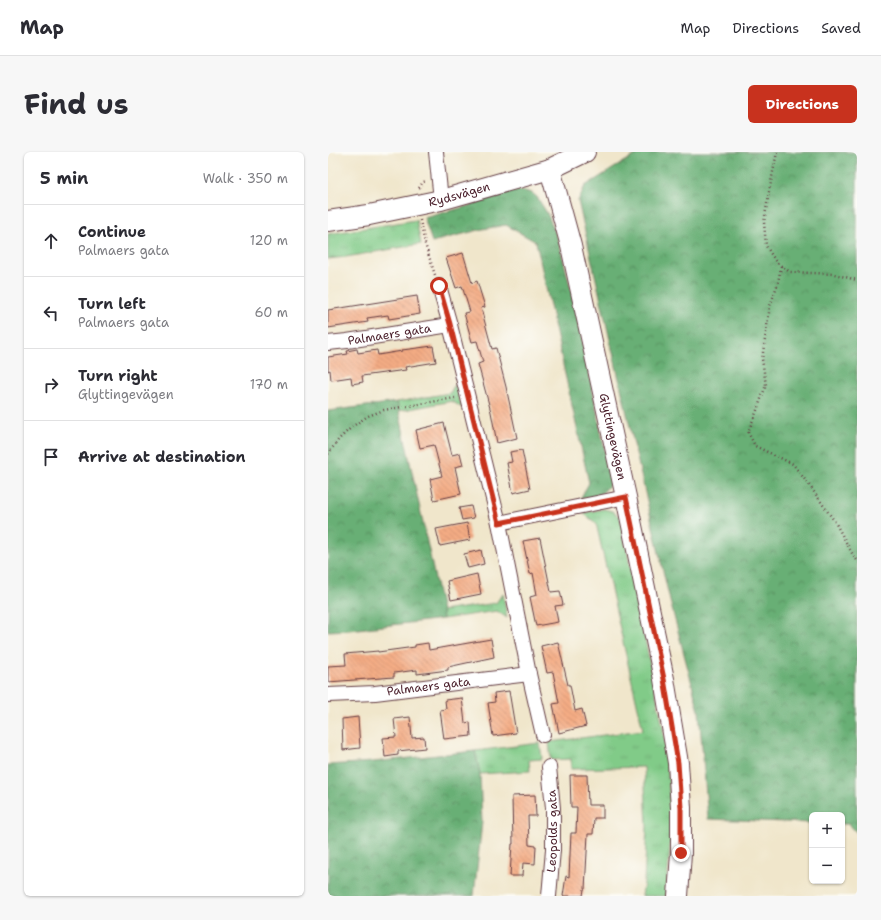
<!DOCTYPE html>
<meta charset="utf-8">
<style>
body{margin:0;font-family:"Shantell Sans",sans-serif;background:#f7f7f7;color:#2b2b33}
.controls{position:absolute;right:12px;bottom:12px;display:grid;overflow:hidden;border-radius:6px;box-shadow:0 1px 3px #0004}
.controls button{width:36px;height:36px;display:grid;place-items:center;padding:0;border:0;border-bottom:1px solid #e1e1e2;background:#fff;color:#2b2b33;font:20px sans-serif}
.stop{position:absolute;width:12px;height:12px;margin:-9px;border:3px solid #c8321e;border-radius:50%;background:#fff}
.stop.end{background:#c8321e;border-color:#fff;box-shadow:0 1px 4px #0008}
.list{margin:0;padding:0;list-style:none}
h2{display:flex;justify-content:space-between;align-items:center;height:52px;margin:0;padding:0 16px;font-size:17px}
h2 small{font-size:13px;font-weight:400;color:#7c7c81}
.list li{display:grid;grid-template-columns:26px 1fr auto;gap:12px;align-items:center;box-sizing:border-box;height:72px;padding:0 16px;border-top:1px solid #e1e1e2}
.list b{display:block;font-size:15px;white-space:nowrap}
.list p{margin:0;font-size:13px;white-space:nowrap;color:#7c7c81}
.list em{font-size:13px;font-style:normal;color:#7c7c81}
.icon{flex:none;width:22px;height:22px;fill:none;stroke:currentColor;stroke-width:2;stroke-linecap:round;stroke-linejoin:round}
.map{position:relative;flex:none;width:529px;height:744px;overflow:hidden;border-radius:6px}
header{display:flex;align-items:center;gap:24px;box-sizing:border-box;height:56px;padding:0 20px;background:#fff;border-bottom:1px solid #e1e1e2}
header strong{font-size:19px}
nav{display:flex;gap:22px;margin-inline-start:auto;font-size:14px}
.intro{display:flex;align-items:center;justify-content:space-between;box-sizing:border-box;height:96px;padding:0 24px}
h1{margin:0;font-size:28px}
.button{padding:10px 18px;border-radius:6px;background:#c8321e;color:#fff;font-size:14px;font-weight:700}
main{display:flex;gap:24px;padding:0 24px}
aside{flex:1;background:#fff;border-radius:6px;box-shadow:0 1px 3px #0004}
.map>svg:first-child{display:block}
.grass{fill:url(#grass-tufts);stroke:#66755a}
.forest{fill:url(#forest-crowns);stroke:#596750}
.building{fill:url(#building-back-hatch)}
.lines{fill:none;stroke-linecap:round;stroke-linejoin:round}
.street-casing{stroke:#633d43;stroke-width:16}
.secondary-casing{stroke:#633d43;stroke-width:22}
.path{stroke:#633d43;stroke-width:2.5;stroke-dasharray:1 3;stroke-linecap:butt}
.street{stroke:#fff;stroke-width:14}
.secondary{stroke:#fff;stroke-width:20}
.route{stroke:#c8321e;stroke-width:5}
.labels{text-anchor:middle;stroke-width:3.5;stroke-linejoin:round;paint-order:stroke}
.street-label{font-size:12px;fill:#4a1f2b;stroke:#fdfcf7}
</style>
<header>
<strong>Map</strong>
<nav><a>Map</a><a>Directions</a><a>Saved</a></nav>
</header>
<div class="intro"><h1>Find us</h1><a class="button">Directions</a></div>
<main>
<aside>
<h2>5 min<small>Walk · 350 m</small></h2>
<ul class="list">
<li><svg class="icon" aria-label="ahead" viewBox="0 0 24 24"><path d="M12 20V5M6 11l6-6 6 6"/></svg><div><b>Continue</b><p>Palmaers gata</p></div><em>120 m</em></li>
<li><svg class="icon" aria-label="left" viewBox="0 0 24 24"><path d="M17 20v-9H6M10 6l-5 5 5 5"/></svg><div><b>Turn left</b><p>Palmaers gata</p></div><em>60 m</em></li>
<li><svg class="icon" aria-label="right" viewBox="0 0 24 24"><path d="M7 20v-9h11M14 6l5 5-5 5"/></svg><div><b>Turn right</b><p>Glyttingevägen</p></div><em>170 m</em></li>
<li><svg class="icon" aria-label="arrive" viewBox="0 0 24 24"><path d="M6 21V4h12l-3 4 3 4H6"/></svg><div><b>Arrive at destination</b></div></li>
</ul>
</aside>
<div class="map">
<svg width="529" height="744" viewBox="0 0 529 744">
<defs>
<pattern id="grass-tufts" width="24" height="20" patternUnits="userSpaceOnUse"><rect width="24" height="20" fill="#81cb88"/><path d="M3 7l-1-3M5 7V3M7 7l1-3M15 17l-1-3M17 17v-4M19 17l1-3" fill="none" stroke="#71ae76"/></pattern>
<pattern id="forest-crowns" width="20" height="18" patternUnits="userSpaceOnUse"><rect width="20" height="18" fill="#68af74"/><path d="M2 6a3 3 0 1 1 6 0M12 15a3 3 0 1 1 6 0" fill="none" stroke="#588e5f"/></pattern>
<pattern id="building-back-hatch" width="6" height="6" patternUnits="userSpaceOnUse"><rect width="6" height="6" fill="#f4ac84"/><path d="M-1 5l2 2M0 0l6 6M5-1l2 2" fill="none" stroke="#c88b6c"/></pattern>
</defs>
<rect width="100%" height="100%" fill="#fdfcf7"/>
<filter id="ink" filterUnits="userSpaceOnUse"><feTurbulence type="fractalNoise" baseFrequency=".025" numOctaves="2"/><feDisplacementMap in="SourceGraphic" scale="8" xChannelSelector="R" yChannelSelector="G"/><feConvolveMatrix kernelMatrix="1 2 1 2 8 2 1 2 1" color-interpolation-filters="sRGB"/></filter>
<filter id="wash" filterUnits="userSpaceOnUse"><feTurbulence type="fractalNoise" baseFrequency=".012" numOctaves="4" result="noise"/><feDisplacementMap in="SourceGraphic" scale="16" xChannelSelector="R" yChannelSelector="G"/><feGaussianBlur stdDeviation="0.9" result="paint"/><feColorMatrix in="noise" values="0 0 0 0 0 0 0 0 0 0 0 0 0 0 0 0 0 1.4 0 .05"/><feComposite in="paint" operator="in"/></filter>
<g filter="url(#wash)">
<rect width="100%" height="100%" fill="#f0e6cb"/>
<g class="grass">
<polygon points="88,68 93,92 18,105 0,107 0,82"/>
<polygon points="127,232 134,256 124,249 71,259 69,250 122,241"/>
<polygon points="276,357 284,359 292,365 335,576 340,618 343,681 338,744 314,744 316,730 319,674 316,615 243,617 243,607 223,608 221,590 315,578 268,371 255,361"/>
<polygon points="175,441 179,466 169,459 115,467 114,459 168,451"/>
<polygon points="212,591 214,607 201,608 202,619 152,622 147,599"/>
</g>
<g class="forest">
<polygon points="312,0 529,0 529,681 521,672 514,672 514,663 484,663 484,671 380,667 371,559 342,449 250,49 257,34"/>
<path d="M185 38 197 39 204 41 209 45 219 61 230 87 250 165 283 330C274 345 268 344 252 347L261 331 208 90 178 73 155 77 104 90 96 66 151 51V47Z"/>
<polygon points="69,250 114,459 115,467 21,478 0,479 0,259"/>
<polygon points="147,599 152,622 154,670 146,744 0,744 0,613 45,610"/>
</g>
<g id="blocks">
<g class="building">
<polygon points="135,101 144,131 149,129 157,155 153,156 164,197 168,196 178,235 189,286 169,291 163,260 150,212 155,210 149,189 144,190 136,161 142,160 134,134 128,136 118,106"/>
<polygon points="89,144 92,162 61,167 60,163 39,166 40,170 0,176 0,158"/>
<polygon points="105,194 108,210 77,215 78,218 34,224 35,230 24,232 23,225 3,228 2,218 0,219 0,205 20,202 19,199 29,197 30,201 49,198 50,203 74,199 74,198"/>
<polygon points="116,271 124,303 132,301 135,313 127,315 133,342 106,348 102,327 114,324 106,293 92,296 88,278"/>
<polygon points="194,298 202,337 185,341 179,311 184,310 182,300"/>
<polygon points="143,354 146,366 134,368 131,356"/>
<polygon points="139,371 142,388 112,394 108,377"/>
<polygon points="212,386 223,440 232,439 235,453 227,454 230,470 208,474 202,445 209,443 205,421 202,422 195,389"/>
<polygon points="153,398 156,412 140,416 136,402"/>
<polygon points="149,422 153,442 123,448 119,429"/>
<polygon points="163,487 166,505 120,515 120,518 89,522 89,518 66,521 66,525 0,530 0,514 18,513 17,502 50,499 50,500 87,495 87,493 100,491 101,498"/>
<polygon points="230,490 240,533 242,533 247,559 254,557 258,574 231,581 225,552 231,551 225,520 219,521 213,494"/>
<polygon points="181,539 188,581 165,584 160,551 167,550 166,541"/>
<polygon points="134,546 137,571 142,570 143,584 116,587 112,558 118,557 117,548"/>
<polygon points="30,565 32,596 15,598 14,567"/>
<polygon points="82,565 84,586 96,585 97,596 70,599 70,603 57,605 55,586 68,585 66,567"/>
<polygon points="242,623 259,623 260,653 275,653 275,666 266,666 265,682 260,682 257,737 256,737 255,744 235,744 238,724 241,725 243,681 248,681 249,655 243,655"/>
<polygon points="207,643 208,664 200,664 201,693 208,694 207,712 195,711 194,724 182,724 184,692 185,692 184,644"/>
</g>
</g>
</g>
<g filter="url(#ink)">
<use href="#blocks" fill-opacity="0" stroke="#633d43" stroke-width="1"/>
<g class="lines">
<defs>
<g id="street">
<polyline points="108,0 113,48"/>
<polyline points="111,134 122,173 171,371 201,522 215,583"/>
<path id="s1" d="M0 191 19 189 122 173"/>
<polyline points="171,371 298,345"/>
<path id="s2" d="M0 543 47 541 201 522"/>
<path id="s3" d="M221 744 225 698V656L221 615"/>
</g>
<g id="secondary">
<path id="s4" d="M222 17 243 94 298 345 336 527 350 611 353 656V701L350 744"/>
<path id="s5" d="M0 69 41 63 113 48 222 17 257 0"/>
</g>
</defs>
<use href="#street" class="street-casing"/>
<use href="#secondary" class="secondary-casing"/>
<g class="path">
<polyline points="449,0 441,40 436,70 438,94 448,110 462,120 506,122 529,128"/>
<polyline points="91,36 95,30 99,29"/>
<polyline points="92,68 97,92 107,123"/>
<polyline points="453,114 450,131 442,154 434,207 438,233 428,261 420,280 427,294 465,312 484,337 507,370 525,403 529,408"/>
<polyline points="0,302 11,287 25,274 40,264 56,258 127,246"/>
</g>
<use href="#street" class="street"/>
<use href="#secondary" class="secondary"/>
</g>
</g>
<g class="lines" filter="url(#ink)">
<polyline class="route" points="111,134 122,172 171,371 298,345 336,527 350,611 353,656 353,701"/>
</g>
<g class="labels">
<g class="street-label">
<text dy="4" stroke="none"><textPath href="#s5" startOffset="134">Rydsvägen</textPath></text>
<text dy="4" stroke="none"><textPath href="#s1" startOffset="62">Palmaers gata</textPath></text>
<text dy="4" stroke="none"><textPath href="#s4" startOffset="275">Glyttingevägen</textPath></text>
<text dy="4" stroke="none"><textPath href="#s2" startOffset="101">Palmaers gata</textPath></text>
<text dy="4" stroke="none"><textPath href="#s3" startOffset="65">Leopolds gata</textPath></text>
</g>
</g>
</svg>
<div class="controls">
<button>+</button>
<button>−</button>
</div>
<div class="stop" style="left:111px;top:134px"></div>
<div class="stop end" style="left:353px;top:701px"></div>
</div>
</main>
